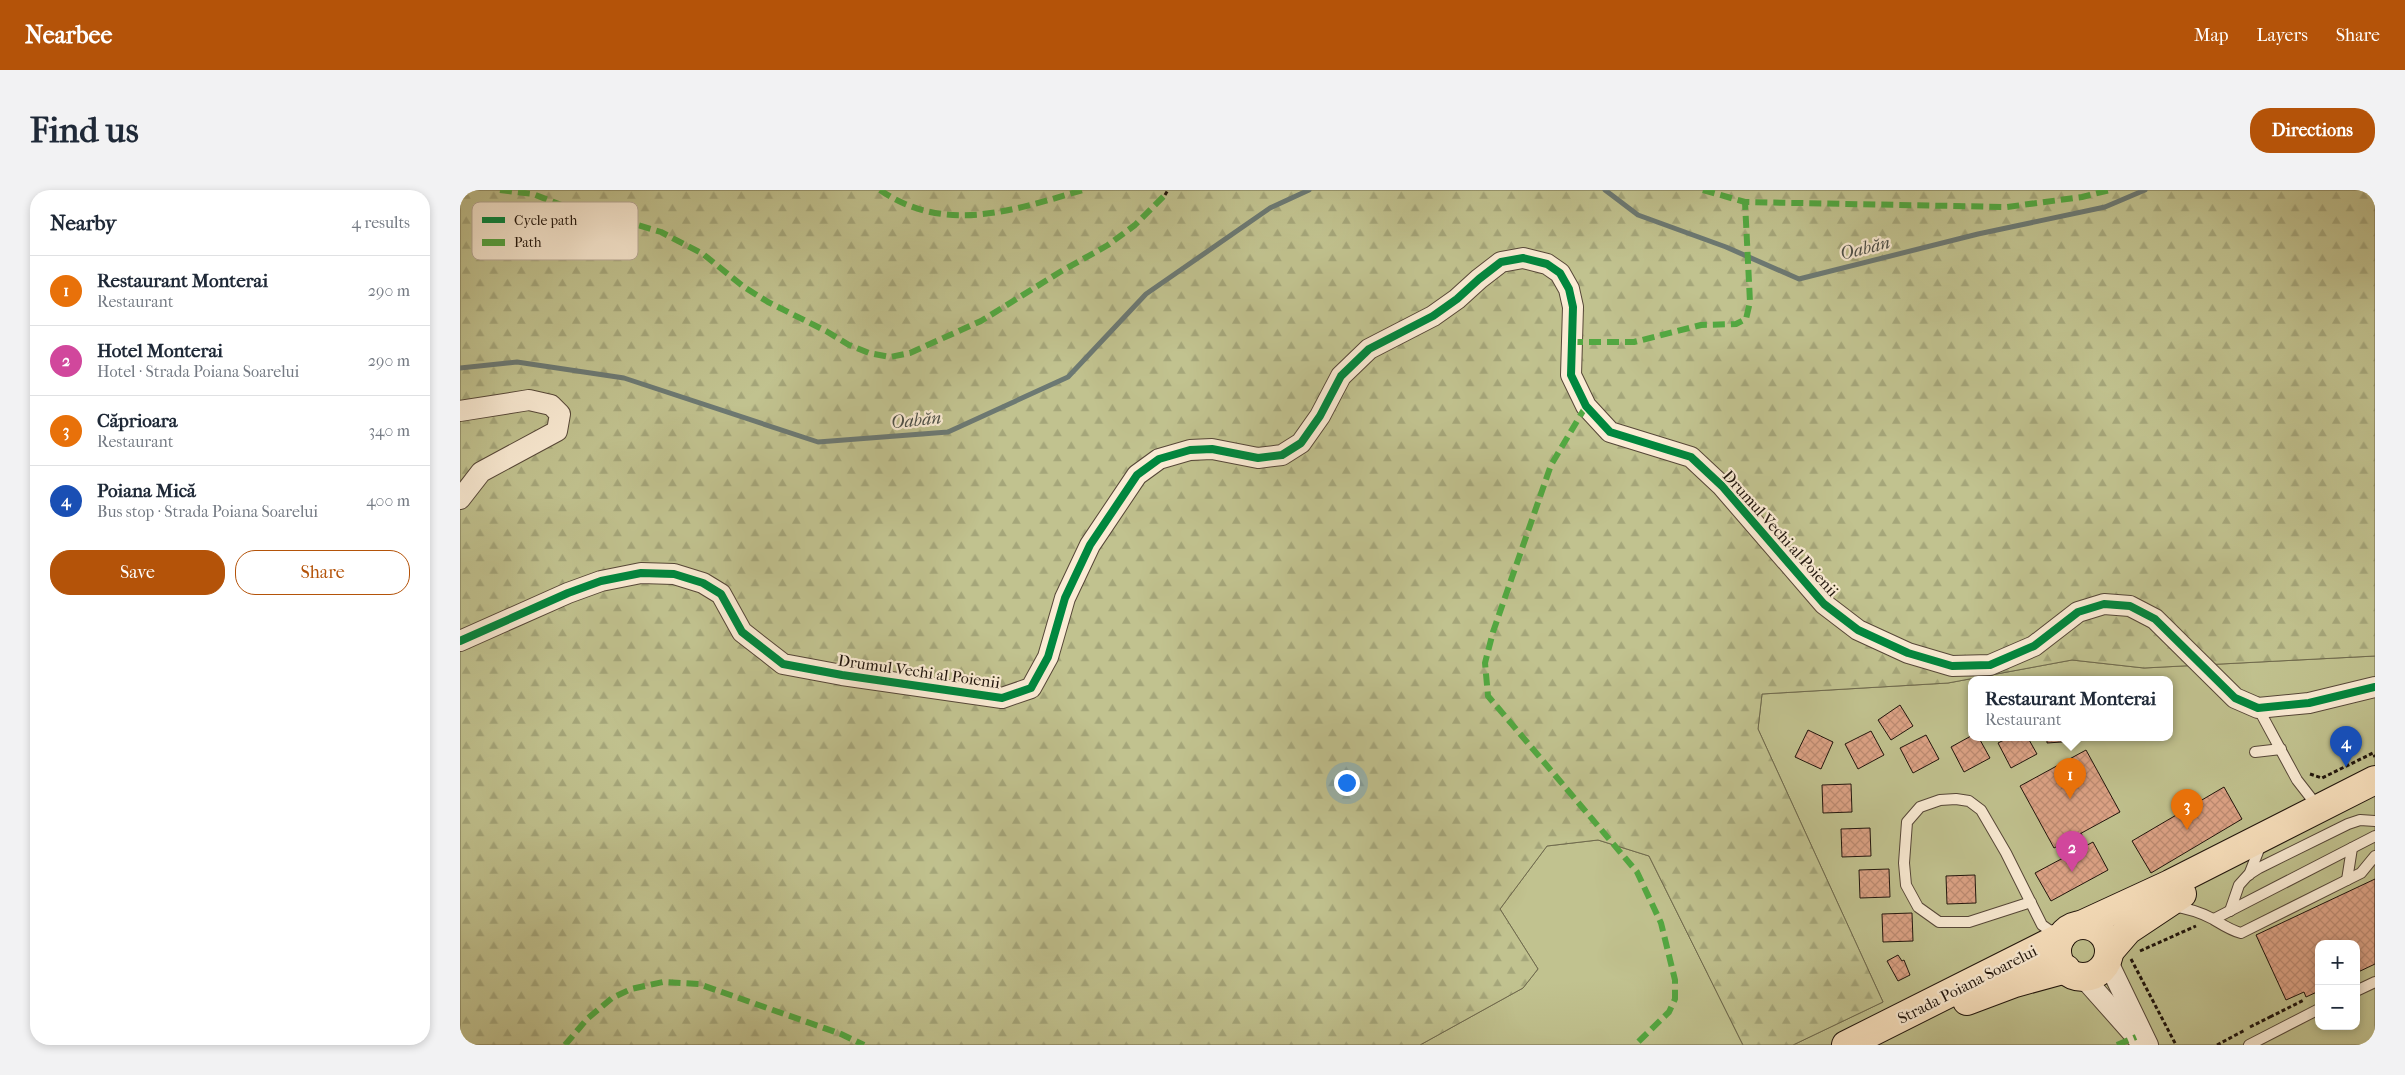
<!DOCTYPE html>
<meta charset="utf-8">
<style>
body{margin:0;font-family:"IM FELL French Canon",serif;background:#f2f2f3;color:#1f2937}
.controls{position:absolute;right:15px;bottom:15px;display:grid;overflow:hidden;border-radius:10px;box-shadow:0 2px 8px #0003}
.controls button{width:45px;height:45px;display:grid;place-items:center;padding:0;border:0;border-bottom:1px solid #e0e1e3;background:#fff;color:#1f2937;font:25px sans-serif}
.you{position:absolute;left:886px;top:592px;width:18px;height:18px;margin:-12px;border:4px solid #fff;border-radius:50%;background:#1a73e8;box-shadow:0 0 0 8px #1a73e833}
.badge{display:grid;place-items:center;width:32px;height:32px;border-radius:50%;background:#b45309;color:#fff;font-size:16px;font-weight:700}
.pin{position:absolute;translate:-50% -41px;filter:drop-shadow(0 1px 2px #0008)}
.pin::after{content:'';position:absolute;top:26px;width:18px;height:15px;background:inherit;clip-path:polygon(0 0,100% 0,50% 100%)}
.popup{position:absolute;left:1508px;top:486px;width:205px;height:65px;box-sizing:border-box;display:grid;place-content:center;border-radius:10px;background:#fff;filter:drop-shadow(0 1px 4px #0005);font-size:16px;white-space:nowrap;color:#747a83}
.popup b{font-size:19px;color:#1f2937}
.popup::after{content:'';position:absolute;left:50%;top:100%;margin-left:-10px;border:10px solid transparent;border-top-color:#fff}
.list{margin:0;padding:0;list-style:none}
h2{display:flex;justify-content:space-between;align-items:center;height:65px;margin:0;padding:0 20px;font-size:21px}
h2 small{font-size:16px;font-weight:400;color:#747a83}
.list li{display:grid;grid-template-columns:32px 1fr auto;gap:15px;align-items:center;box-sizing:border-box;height:70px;padding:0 20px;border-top:1px solid #e0e1e3}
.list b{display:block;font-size:19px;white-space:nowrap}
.list p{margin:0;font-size:16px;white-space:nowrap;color:#747a83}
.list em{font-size:16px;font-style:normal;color:#747a83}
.actions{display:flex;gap:10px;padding:15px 20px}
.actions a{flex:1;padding:11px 0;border:1px solid #b45309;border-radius:20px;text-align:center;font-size:18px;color:#b45309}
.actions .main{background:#b45309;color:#fff}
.map{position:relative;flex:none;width:1915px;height:855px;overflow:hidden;border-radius:20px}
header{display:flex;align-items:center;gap:30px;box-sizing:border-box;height:70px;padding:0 25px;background:#b45309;color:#fff}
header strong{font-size:24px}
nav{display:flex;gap:28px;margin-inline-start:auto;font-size:18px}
.intro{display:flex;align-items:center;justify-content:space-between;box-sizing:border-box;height:120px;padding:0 30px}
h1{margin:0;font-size:35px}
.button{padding:12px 22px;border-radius:20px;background:#b45309;color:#fff;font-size:18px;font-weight:700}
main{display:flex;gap:30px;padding:0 30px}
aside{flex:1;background:#fff;border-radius:20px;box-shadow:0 2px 8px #0003}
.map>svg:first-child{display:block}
.green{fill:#c1c28f;stroke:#706b4e;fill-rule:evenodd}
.forest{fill:url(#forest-firs);stroke:#706b4e}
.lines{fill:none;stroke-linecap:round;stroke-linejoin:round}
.stream{stroke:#6c7973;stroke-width:5}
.building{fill:url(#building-cross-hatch);stroke:#1f140c}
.service-casing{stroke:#564738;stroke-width:12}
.minor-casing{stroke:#564738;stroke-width:22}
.primary-casing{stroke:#1f140c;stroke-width:30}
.path{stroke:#1f140c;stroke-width:3;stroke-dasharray:4 2.5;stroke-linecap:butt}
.service{stroke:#fbecd5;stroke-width:10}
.minor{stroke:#fbecd5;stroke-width:20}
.primary{stroke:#f9e1be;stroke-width:28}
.quiet{stroke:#52a841;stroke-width:6;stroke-dasharray:12 6;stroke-linecap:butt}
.cycleway-casing{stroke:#fbecd5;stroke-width:11}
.cycleway{stroke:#00873e;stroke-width:8}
.labels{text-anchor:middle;stroke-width:4.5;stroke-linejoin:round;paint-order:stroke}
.street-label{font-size:16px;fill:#1f140c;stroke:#fbecd5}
.water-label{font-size:18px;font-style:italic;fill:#4c4f48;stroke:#fbecd5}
.key{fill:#fbecd5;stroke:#b9ab99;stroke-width:1}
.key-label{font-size:14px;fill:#1f140c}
</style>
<header>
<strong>Nearbee</strong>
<nav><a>Map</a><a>Layers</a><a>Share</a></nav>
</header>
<div class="intro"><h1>Find us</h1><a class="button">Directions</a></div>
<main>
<aside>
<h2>Nearby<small>4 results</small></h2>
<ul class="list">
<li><span class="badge" style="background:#e8710a">1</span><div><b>Restaurant Monterai</b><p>Restaurant</p></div><em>290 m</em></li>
<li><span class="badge" style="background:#d1479c">2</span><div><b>Hotel Monterai</b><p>Hotel · Strada Poiana Soarelui</p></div><em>290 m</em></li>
<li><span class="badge" style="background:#e8710a">3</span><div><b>Căprioara</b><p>Restaurant</p></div><em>340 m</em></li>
<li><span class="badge" style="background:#1a4fb4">4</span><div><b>Poiana Mică</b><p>Bus stop · Strada Poiana Soarelui</p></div><em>400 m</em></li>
</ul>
<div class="actions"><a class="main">Save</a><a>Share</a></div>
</aside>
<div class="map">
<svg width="1915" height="855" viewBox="0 0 1915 855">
<defs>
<pattern id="forest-firs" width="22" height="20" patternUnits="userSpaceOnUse" patternTransform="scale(1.25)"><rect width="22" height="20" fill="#c1c28f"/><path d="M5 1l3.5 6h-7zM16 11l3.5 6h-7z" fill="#a5a67a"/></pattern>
<pattern id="building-cross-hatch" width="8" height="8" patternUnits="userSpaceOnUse" patternTransform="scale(1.25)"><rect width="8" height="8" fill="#dda386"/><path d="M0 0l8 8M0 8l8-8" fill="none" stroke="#bd8b72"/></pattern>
</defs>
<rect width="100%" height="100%" fill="#f9e1be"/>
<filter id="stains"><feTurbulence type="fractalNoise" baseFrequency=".004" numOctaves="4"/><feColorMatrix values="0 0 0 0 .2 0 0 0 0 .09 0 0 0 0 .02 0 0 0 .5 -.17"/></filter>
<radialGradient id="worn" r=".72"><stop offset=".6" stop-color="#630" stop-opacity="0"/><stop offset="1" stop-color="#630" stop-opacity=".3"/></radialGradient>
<g class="green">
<path d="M1915 466V855H1333L1423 812 1298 539 1302 504 1488 493 1612 470 1684 478ZM1511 490H1709V548H1511ZM1859 754H1896V836H1859Z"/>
<polygon points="1138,650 1189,666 1283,855 960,855 1063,798 1078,779 1040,719 1087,656"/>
</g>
<polygon class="forest" points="0,0 1915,0 1915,466 1684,478 1612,470 1488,493 1302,504 1298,539 1423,812 1333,855 1283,855 1189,666 1138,650 1087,656 1040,719 1078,779 1063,798 960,855 0,855"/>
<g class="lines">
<g class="stream">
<polyline points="1145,0 1178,25 1266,57 1339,89 1518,44 1645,17 1685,0"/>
<polyline points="0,178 57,172 164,188 358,252 488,242 608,187 686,104 810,18 849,0"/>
</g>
</g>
<g class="building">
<polygon points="1440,515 1453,536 1431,550 1418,530"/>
<polygon points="1348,540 1373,552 1361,579 1335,567"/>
<polygon points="1411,541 1424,565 1398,579 1385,554"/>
<polygon points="1466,545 1479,569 1453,583 1440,558"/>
<polygon points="1511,546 1519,548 1530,568 1504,582 1491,557"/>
<polygon points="1548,548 1568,548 1577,564 1551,578 1538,553"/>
<polygon points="1587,548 1616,548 1616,551 1587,553"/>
<polygon points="1626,560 1660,622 1594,658 1560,596"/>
<polygon points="1391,594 1392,622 1363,623 1362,595"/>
<polygon points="1764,597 1782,629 1691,683 1672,651"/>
<polygon points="1410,638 1411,666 1382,667 1381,639"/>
<polygon points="1621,643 1627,655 1605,667 1599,655"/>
<polygon points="1633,652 1648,680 1591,711 1575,683"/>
<polygon points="1429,679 1430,707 1400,708 1399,680"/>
<polygon points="1515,685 1516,713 1487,714 1486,686"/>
<polygon points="1915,689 1915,774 1896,783 1896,754 1859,754 1859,801 1846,807 1844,802 1826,810 1796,745"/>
<polygon points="1452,723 1453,751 1423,752 1422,724"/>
<polygon points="1438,765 1442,771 1444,770 1450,785 1438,791 1427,771"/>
</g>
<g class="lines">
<defs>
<g id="service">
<polyline points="1798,518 1837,590 1858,617"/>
<polyline points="1795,562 1821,559"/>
<polyline points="1789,685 1801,654"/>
<polyline points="1887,690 1892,658"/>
<polyline points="1571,712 1509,732 1479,732 1458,717 1446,695 1444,673 1447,632 1460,617 1480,610 1496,609 1509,611 1521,620 1546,663 1582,735 1589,740 1600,742"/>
<path d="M1712 716C1726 718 1740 722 1753 729 1763 735 1770 740 1781 743L1901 683 1915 666"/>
<polyline points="1770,721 1779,695 1788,685 1799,678 1888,634 1900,630 1915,631"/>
<polyline points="1754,729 1915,646"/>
<polyline points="1896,801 1915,792"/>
<polyline points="1789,855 1859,819"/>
</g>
<g id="minor">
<polyline points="0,221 69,210 91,215 100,224 97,241 21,282 0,309"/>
<polyline points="0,451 108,403 141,391 181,383 214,384 243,393 261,404 282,442 323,474 382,485 542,508 571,498 588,467 605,408 630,355 677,285 699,269 730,260 752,259 798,268 822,265 841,253 860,226 881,186 909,159 973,126 997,109 1019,89 1041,72 1063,68 1087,74 1100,83 1109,99 1113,117 1111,185 1126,216 1150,242 1231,267 1262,296 1364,414 1398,440 1448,463 1492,476 1530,475 1574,456 1618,422 1644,414 1670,416 1695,429 1775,508 1798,518 1849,513 1915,497"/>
<polyline points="1647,770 1688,855"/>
<polyline points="1623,787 1678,849"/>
</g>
<g id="primary">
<polyline points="1621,735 1710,694 1915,590"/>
<circle cx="1623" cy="761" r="26"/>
<polyline points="1649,762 1668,740 1722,704"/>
<polyline points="1507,811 1555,793 1606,779"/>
<polyline points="1386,855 1601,747"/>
</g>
</defs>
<use href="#service" class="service-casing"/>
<use href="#minor" class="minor-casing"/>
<use href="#primary" class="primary-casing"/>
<g class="path">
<polyline points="705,5 708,0"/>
<polyline points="1850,584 1862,588 1913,563 1915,567"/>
<polyline points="1680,761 1736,736"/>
<polyline points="1671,769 1716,855"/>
<polyline points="1810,827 1844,810"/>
<polyline points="1790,837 1810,827 1812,830"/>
<polyline points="1757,855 1785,840"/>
</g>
<use href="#service" class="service"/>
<use href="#minor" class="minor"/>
<use href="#primary" class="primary"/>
<g class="quiet">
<polyline points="40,0 73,4 109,18 161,30 201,42 243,64 284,97 308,112 366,141 389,155 409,163 430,167 450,163 521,131 600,82 648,55 675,35 705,5"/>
<path d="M420 0C485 45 554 20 623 0"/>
<polyline points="1243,0 1285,12 1547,17 1622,7 1650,0"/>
<polyline points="1111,152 1174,152 1241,135 1276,134 1286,129 1290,112 1285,12"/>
<polyline points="1126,216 1091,275 1033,442 1025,473 1028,506 1177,682 1201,733 1215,790 1215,809 1209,822 1175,855"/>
<polyline points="105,855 127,829 152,808 171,799 203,792 239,794 381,844 404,855"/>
<polyline points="1657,855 1676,847"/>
</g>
<defs>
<polyline id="cycleway" points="0,451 108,403 141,391 181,383 214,384 243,393 261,404 282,442 323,474 382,485 542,508 571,498 588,467 605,408 630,355 677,285 699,269 730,260 752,259 798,268 822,265 841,253 860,226 881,186 909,159 973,126 997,109 1019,89 1041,72 1063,68 1087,74 1100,83 1109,99 1113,117 1111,185 1126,216 1150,242 1231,267 1262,296 1364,414 1398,440 1448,463 1492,476 1530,475 1574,456 1618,422 1644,414 1670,416 1695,429 1775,508 1798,518 1849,513 1915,497"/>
</defs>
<use href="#cycleway" class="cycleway-casing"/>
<use href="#cycleway" class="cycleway"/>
</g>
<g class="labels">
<g class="street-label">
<text transform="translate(1321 343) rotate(48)" y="6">Drumul Vechi al Poienii</text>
<text transform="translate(459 481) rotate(8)" y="6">Drumul Vechi al Poienii</text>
<text transform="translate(1507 794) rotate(-27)" y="6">Strada Poiana Soarelui</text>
</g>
<g class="water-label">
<text transform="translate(1405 58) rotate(-14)" y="6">Oabăn</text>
<text transform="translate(456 230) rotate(-6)" y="6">Oabăn</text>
</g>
</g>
<rect x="12" y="12" width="166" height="58" rx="8" class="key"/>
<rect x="22" y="27" width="23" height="6" fill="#00873e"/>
<rect x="22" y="49" width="23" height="7" fill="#52a841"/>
<g class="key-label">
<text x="54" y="35">Cycle path</text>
<text x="54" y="57">Path</text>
</g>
<rect width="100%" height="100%" filter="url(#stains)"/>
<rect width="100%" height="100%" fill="url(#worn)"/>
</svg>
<div class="controls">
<button>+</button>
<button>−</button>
</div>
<div class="you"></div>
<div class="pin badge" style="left:1610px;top:609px;background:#e8710a">1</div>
<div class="popup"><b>Restaurant Monterai</b>Restaurant</div>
<div class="pin badge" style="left:1612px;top:682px;background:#d1479c">2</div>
<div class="pin badge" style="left:1727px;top:640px;background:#e8710a">3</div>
<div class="pin badge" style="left:1886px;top:577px;background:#1a4fb4">4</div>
</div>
</main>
